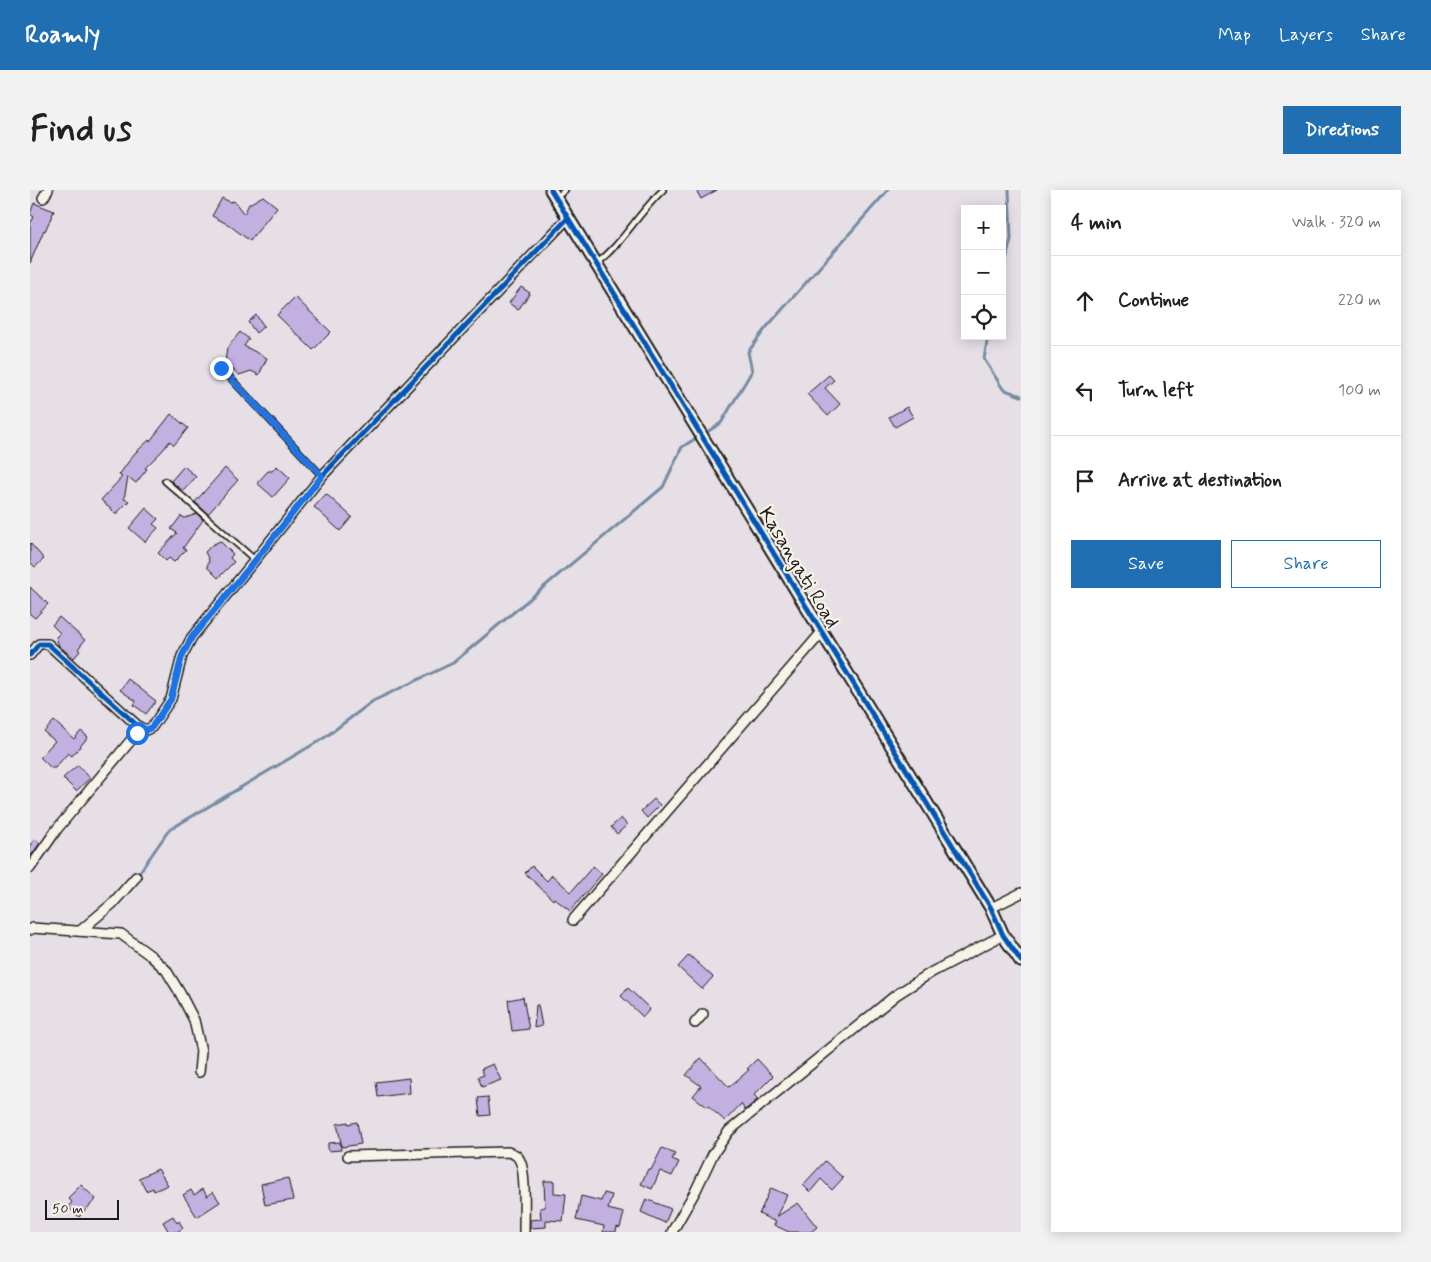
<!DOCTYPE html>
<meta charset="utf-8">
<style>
body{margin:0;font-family:Mynerve,sans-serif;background:#f2f2f2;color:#202124}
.controls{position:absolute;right:15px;top:15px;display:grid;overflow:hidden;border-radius:0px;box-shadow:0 2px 12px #0003}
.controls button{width:45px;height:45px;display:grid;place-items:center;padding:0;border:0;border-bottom:1px solid #e0e0e0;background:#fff;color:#202124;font:25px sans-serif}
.scale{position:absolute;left:15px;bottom:12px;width:74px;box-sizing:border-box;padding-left:5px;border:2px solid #1c1c1c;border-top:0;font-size:14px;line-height:18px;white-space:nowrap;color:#1c1c1c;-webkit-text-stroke:4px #f7f3e8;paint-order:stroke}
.stop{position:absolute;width:15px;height:15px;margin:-11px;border:4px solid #1a73e8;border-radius:50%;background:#fff}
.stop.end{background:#1a73e8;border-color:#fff;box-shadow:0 1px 5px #0008}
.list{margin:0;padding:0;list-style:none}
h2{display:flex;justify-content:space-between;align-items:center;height:65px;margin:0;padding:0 20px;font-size:21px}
h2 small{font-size:16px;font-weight:400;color:#757577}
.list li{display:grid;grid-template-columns:32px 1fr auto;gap:15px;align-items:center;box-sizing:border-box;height:90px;padding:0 20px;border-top:1px solid #e0e0e0}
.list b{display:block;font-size:19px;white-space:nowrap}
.list em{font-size:16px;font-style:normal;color:#757577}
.actions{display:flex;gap:10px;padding:15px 20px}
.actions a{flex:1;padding:11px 0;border:1px solid #1f6fb2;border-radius:0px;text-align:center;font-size:18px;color:#1f6fb2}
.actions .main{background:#1f6fb2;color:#fff}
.icon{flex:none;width:28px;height:28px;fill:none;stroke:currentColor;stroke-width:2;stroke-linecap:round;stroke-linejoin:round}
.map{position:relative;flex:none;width:991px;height:1042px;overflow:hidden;border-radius:0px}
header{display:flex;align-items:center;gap:30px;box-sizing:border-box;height:70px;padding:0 25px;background:#1f6fb2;color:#fff}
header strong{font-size:24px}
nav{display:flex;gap:28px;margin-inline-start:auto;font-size:18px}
.intro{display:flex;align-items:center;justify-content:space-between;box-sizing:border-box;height:120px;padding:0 30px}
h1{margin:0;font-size:35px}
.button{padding:12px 22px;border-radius:0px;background:#1f6fb2;color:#fff;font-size:18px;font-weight:700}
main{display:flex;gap:30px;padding:0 30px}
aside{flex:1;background:#fff;border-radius:0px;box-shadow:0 2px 12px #0003}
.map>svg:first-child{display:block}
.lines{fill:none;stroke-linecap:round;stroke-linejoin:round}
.stream{stroke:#748ca1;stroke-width:3}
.building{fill:#c1b0e0;stroke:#1c1c1c}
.service-casing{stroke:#1c1c1c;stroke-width:8}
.minor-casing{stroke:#1c1c1c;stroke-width:12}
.tertiary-casing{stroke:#1c1c1c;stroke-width:15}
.service{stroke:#f7f3e8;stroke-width:4.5}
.minor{stroke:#f7f3e8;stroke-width:9}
.tertiary{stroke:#f7f3e8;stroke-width:11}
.cycleway-casing{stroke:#f7f3e8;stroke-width:8}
.cycleway{stroke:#0057b8;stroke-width:5}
.route{stroke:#1a73e8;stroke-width:6}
.labels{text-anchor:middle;stroke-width:4.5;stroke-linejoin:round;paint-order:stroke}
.street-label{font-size:20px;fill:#1c1c1c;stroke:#f7f3e8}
</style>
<header>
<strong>Roamly</strong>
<nav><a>Map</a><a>Layers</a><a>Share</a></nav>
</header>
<div class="intro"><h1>Find us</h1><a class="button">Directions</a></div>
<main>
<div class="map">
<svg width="991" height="1042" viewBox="0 0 991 1042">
<rect width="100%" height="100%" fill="#e7dfe6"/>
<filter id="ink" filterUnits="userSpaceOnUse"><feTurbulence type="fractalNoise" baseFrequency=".02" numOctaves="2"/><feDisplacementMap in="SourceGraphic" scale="10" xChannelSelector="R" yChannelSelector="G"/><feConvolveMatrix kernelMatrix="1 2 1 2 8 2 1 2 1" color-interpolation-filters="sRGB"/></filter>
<g filter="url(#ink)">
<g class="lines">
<g class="stream">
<polyline points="972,86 981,49 979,0"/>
<polyline points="958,146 954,169 973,199 991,206"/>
<polyline points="674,244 691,233 722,181 718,162 735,139 858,0"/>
<polyline points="107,686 139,640 294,548 343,511 423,473 633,297 652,257 668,247"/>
</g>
</g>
<g class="building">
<polygon points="666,0 687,0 671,9"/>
<polygon points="233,6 247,17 220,51 199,35 182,26 192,8 200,12 204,11 214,24 219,14"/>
<polygon points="4,13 24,21 15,41 14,40 0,73 0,34 4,27 0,24"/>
<polygon points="491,97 500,103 488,120 479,113"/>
<polygon points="265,107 301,142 283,160 247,125"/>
<polygon points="226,125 234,136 226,143 218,132"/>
<polygon points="210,142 219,149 214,156 237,168 229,185 221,181 209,185 195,172 197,158"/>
<polygon points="799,185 804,190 795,198 810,214 798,226 777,204"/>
<polygon points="877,217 883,227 865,237 859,227"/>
<polygon points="141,224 158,238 144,255 140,251 132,261 115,278 117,279 106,293 98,287 94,309 99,311 86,324 71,310 92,287 89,285 104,264 119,250 120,251"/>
<polygon points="154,276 166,287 153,301 141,291"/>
<polygon points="247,276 260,288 243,307 227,293 238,281 242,281"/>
<polygon points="195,278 208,290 178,324 165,312"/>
<polygon points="296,304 322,327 310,341 284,317"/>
<polygon points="116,318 128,329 123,334 128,338 115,352 99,338"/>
<polygon points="167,324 173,330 153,358 156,360 144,372 139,368 136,371 128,363 147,343 141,339 151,326 155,328"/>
<polygon points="190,351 203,364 200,368 204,372 188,388 177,377 179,370 175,362 182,355"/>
<polygon points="0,353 14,369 5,377 0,372"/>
<polygon points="0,397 18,414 5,428 0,424"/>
<polygon points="29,427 55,450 48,459 50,461 44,468 29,456 26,447 30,443 22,435"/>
<polygon points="98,489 126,511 116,524 104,515 106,511 90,500"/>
<polygon points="24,531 44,549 51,541 58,547 42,566 38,563 25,578 21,578 10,567 25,551 14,542"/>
<polygon points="48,575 60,588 46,601 33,588"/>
<polygon points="624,609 630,615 617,628 611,621"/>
<polygon points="591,628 597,635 587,644 581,637"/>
<polygon points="5,649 10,653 0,667 0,655"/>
<polygon points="502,676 517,691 522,685 541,702 563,676 572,684 540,721 524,708 523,710 495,683"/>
<polygon points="659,765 683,787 672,799 648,777"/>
<polygon points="598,798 620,819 613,827 591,806"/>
<polygon points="493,807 499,839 482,841 478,810"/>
<polygon points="506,815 508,815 512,836 504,838"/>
<polygon points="671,868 699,897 719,880 717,879 727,869 743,886 724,905 728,909 715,920 711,914 695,931 678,916 677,917 663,906 671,896 656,885"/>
<polygon points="463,874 471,890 452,897 448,887 454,885 451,879"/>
<polygon points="379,888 380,903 348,907 346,892"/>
<polygon points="458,907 460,925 450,926 448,908"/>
<polygon points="318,932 318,934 327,932 331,954 312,957 307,934"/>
<polygon points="310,952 311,960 298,961 298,953"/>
<polygon points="632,958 645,964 642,969 649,972 642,986 630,981 622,999 611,994 618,979 621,980"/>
<polygon points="795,971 813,988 802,1000 791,989 780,1002 773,995"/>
<polygon points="128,979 138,995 124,1001 123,998 116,1001 109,988"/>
<polygon points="258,988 263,1010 235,1015 231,994"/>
<polygon points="514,991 524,991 524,1003 536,1004 533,1031 516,1030 516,1037 500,1038 500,1030 511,1029 510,1018 515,1017"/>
<polygon points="51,995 66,1009 49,1027 38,1017 42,1012 38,1008"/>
<polygon points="741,998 757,1005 746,1027 768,1013 787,1037 781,1042 759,1042 744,1035 746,1032 729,1024"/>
<polygon points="173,999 177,1006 183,1002 190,1012 167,1027 153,1005 161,1000 164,1005"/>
<polygon points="574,1003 582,1005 578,1019 594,1023 590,1038 587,1037 586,1042 573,1042 574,1036 546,1030 551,1006 571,1011"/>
<polygon points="616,1009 641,1019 635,1033 611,1022"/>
<polygon points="143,1026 147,1033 149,1031 153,1038 147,1042 139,1042 133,1032"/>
</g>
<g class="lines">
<defs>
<g id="service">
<polyline points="526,8 535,0"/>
<path d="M567 73C593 53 608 23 633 0"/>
<polyline points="191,178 292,286"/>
<polyline points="135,291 225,370"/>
</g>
<g id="minor">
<polyline points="13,8 18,0"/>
<polyline points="0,465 9,454 18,454 109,537 116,540 122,537 141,509 152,466 162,447 225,370 292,286 538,28"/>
<polyline points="0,678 27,639 107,543 109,537"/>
<polyline points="961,718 991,703"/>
<polyline points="543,730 792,442"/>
<polyline points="0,740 2,738 91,744 121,766 136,780 150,803 164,830 171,861 169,882"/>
<polyline points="50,741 82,714 106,687"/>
<polyline points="665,833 673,824"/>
<path d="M318 966 478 962C484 964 488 965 490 971 496 982 494 1027 494 1042"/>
<polyline points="642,1042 666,1000 683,964 699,941 866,805 902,782 973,745"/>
</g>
<polyline id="tertiary" points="521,0 961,718 973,745 991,771"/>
</defs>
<use href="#service" class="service-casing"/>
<use href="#minor" class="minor-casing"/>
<use href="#tertiary" class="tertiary-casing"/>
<use href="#service" class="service"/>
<use href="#minor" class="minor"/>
<use href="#tertiary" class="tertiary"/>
<defs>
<g id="cycleway">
<polyline points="521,0 961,718 973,745 991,771"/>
<polyline points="0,465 9,454 18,454 109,537 116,540 122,537 141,509 152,466 162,447 225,370 292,286 538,28"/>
</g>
</defs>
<use href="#cycleway" class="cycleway-casing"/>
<use href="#cycleway" class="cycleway"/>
</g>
</g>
<g class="lines" filter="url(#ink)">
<polyline class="route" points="107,543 109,537 116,540 122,537 141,509 152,466 162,447 226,370 292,286 191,178"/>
</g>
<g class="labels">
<g class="street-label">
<text transform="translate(770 377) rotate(59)" y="7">Kasangati Road</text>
</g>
</g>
</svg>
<div class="controls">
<button>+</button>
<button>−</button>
<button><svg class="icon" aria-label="locate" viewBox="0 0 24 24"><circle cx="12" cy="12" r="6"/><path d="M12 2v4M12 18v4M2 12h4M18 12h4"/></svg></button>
</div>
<div class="scale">50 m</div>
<div class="stop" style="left:107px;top:543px"></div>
<div class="stop end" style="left:191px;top:178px"></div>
</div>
<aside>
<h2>4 min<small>Walk · 320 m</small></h2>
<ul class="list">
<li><svg class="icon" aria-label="ahead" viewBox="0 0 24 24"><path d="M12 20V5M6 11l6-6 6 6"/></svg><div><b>Continue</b></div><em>220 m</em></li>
<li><svg class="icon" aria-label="left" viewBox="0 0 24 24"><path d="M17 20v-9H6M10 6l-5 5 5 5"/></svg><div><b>Turn left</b></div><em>100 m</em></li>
<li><svg class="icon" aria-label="arrive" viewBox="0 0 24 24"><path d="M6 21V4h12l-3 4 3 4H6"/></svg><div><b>Arrive at destination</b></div></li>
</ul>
<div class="actions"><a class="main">Save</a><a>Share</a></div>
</aside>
</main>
